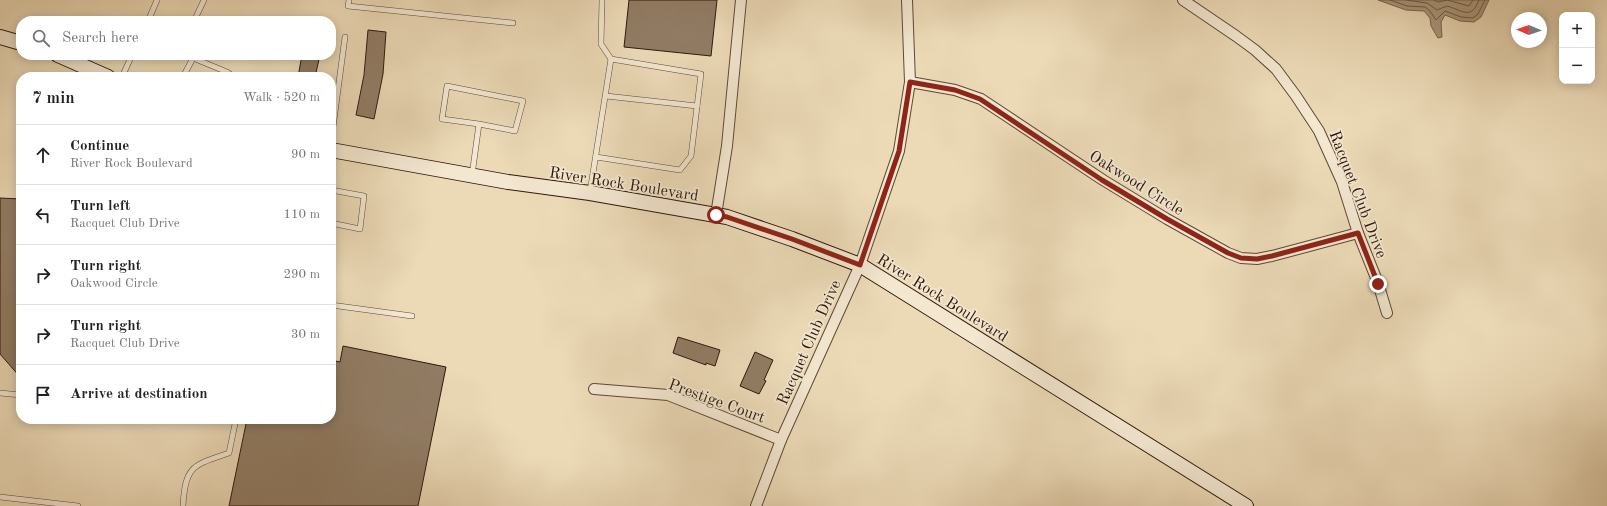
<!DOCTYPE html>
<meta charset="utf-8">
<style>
body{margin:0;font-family:"Old Standard TT",serif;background:#f2f2f2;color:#222}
.controls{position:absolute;right:12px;top:12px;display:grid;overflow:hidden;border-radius:8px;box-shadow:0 2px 10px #0003}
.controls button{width:36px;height:36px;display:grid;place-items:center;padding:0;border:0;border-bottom:1px solid #e0e0e0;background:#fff;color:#222;font:20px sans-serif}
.compass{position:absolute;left:1511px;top:12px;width:36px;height:36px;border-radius:50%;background:#fff;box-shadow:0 2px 10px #0003;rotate:272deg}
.stop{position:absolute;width:12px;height:12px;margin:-9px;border:3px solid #8f2418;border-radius:50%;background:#fff}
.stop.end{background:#8f2418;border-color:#fff;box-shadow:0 1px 4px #0008}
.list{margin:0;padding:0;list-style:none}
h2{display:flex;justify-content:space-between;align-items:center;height:52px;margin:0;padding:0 16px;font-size:17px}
h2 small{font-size:13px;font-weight:400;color:#767676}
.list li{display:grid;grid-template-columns:26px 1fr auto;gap:12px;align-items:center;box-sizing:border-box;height:60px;padding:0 16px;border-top:1px solid #e0e0e0}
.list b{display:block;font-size:15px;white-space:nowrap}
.list p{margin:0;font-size:13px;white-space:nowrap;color:#767676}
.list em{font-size:13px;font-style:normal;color:#767676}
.icon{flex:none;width:22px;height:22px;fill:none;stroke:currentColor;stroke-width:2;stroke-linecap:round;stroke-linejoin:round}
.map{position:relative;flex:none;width:1607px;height:506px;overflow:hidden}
.search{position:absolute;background:#fff;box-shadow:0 2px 10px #0003;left:16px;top:16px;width:320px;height:44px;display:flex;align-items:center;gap:10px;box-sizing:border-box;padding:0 14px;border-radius:16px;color:#767676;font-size:15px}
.panel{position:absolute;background:#fff;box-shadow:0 2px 10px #0003;left:16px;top:72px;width:320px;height:352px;border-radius:16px}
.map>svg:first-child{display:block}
.water{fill:#ab987d;stroke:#79644f}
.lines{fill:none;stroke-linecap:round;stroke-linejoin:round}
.shore{stroke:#6c5844;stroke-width:1}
.building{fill:#917c64;stroke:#2e170b}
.lane-casing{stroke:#5e4836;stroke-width:6}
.street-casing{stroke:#5e4836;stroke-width:12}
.secondary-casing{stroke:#2e170b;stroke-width:16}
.lane{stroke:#f3e7d0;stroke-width:5}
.street{stroke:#f3e7d0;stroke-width:10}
.secondary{stroke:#f3e7d0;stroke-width:14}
.route{stroke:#8f2418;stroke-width:5}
.labels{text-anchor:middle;stroke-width:3.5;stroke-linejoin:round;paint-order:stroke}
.street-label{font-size:16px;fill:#2e170b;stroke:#f3e7d0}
</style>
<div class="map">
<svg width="1607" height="506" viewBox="0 0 1607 506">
<rect width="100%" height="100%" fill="#ecdab7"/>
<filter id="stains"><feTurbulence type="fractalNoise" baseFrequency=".005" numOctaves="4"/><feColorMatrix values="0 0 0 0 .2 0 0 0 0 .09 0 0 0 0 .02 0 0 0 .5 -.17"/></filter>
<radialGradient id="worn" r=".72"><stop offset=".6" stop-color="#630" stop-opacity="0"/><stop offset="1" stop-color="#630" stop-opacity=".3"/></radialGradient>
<polygon class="water" points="1378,0 1489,0 1481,17 1474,22 1460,21 1445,15 1441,22 1442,37 1438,38 1431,26 1430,18 1424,11 1406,10"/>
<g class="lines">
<g class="shore">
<polyline points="1390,0 1407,6 1425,7 1430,11 1436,20 1445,11 1461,17 1473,18 1478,14 1485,0"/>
<path d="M1406 0 1427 3 1437 10 1447 6C1462 10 1471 21 1479 0"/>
<polyline points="1434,0 1438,2 1447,0 1469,6 1473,0"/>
</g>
</g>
<g class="building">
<polygon points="629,0 717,0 711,56 624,47"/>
<polygon points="368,30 386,32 383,74 374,119 356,115 364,75"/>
<polygon points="302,55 320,55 315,77 298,77"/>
<polygon points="0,198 21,199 21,378 0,354"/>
<polygon points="678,337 720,350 715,366 706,363 706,365 673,353"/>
<polygon points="343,346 446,367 418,506 229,506 247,419 331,419 331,360 340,362"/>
<polygon points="755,352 773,360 764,380 766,381 759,394 740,386"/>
</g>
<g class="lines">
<defs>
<g id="lane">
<polyline points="349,0 348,6 513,23"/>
<polyline points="602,0 601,44 611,59"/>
<polyline points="148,21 157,0"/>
<polyline points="194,21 204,0"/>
<polyline points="186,55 193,58"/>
<polyline points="122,77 132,55"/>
<polyline points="183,77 193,58 227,72 234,77"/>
<polyline points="606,96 697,106"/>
<polyline points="331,142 345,37"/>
<polyline points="472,175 479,124 442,119 447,86 523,101 515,131 479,124"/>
<polyline points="331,190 364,196 360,229 331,223"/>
<polyline points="590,192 611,59 701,74 691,156 680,170 596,157"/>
<polyline points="331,305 412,316"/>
<polyline points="0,393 21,395"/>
<polyline points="0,497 78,506"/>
<path d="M183 506C185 465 194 465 229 453L236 419"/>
</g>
<g id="street">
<polyline points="1183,0 1236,36 1255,50 1276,69 1296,96 1319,131 1342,182 1358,233 1378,283 1387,313"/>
<polyline points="910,82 955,90 981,99 1103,180 1167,219 1228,253 1241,258 1257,259 1272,256 1358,233"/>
<polyline points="716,215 727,146 741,0"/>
<polyline points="594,389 668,395 781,440"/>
<polyline points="756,506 781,440 860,265 899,151 910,82 907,0"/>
</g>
<g id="secondary">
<polyline points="0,37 21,43"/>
<polyline points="58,55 108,77"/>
<polyline points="331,150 508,182 590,193 727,217 792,239 860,265 1246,506"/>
</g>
</defs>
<use href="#lane" class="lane-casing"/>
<use href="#street" class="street-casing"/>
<use href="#secondary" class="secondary-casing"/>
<use href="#lane" class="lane"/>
<use href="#street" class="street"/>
<use href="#secondary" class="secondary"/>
</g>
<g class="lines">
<polyline class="route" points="716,215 727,217 792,239 860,265 899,151 910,82 955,90 980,99 1102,180 1167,219 1228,253 1241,258 1257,259 1272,256 1358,233 1378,284"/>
</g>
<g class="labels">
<g class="street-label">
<text transform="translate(1137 182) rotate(32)" y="6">Oakwood Circle</text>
<text transform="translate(624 183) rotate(9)" y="6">River Rock Boulevard</text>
<text transform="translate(1359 194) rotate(69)" y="6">Racquet Club Drive</text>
<text transform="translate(943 297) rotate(32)" y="6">River Rock Boulevard</text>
<text transform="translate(808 342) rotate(-66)" y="6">Racquet Club Drive</text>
<text transform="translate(717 400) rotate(20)" y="6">Prestige Court</text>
</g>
</g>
<rect width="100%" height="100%" filter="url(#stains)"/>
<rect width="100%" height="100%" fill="url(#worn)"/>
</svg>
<div class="controls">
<button>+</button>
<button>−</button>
</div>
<svg class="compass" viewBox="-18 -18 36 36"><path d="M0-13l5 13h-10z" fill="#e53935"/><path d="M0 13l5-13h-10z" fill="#767676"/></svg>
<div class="stop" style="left:716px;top:215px"></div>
<div class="stop end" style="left:1378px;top:284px"></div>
<div class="search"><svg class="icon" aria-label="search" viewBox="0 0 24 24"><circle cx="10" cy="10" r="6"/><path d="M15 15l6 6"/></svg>Search here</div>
<section class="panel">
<h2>7 min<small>Walk · 520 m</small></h2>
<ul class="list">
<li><svg class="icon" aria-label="ahead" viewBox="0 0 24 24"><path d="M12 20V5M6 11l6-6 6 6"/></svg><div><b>Continue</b><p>River Rock Boulevard</p></div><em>90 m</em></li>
<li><svg class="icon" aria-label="left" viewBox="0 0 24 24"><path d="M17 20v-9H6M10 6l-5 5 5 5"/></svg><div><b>Turn left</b><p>Racquet Club Drive</p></div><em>110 m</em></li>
<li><svg class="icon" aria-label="right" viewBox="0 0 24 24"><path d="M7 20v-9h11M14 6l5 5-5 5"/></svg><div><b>Turn right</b><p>Oakwood Circle</p></div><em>290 m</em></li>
<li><svg class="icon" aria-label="right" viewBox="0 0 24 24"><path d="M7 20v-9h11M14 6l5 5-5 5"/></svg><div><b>Turn right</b><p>Racquet Club Drive</p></div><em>30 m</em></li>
<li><svg class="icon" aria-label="arrive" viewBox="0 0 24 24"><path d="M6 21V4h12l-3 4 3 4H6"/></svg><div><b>Arrive at destination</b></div></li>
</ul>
</section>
</div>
